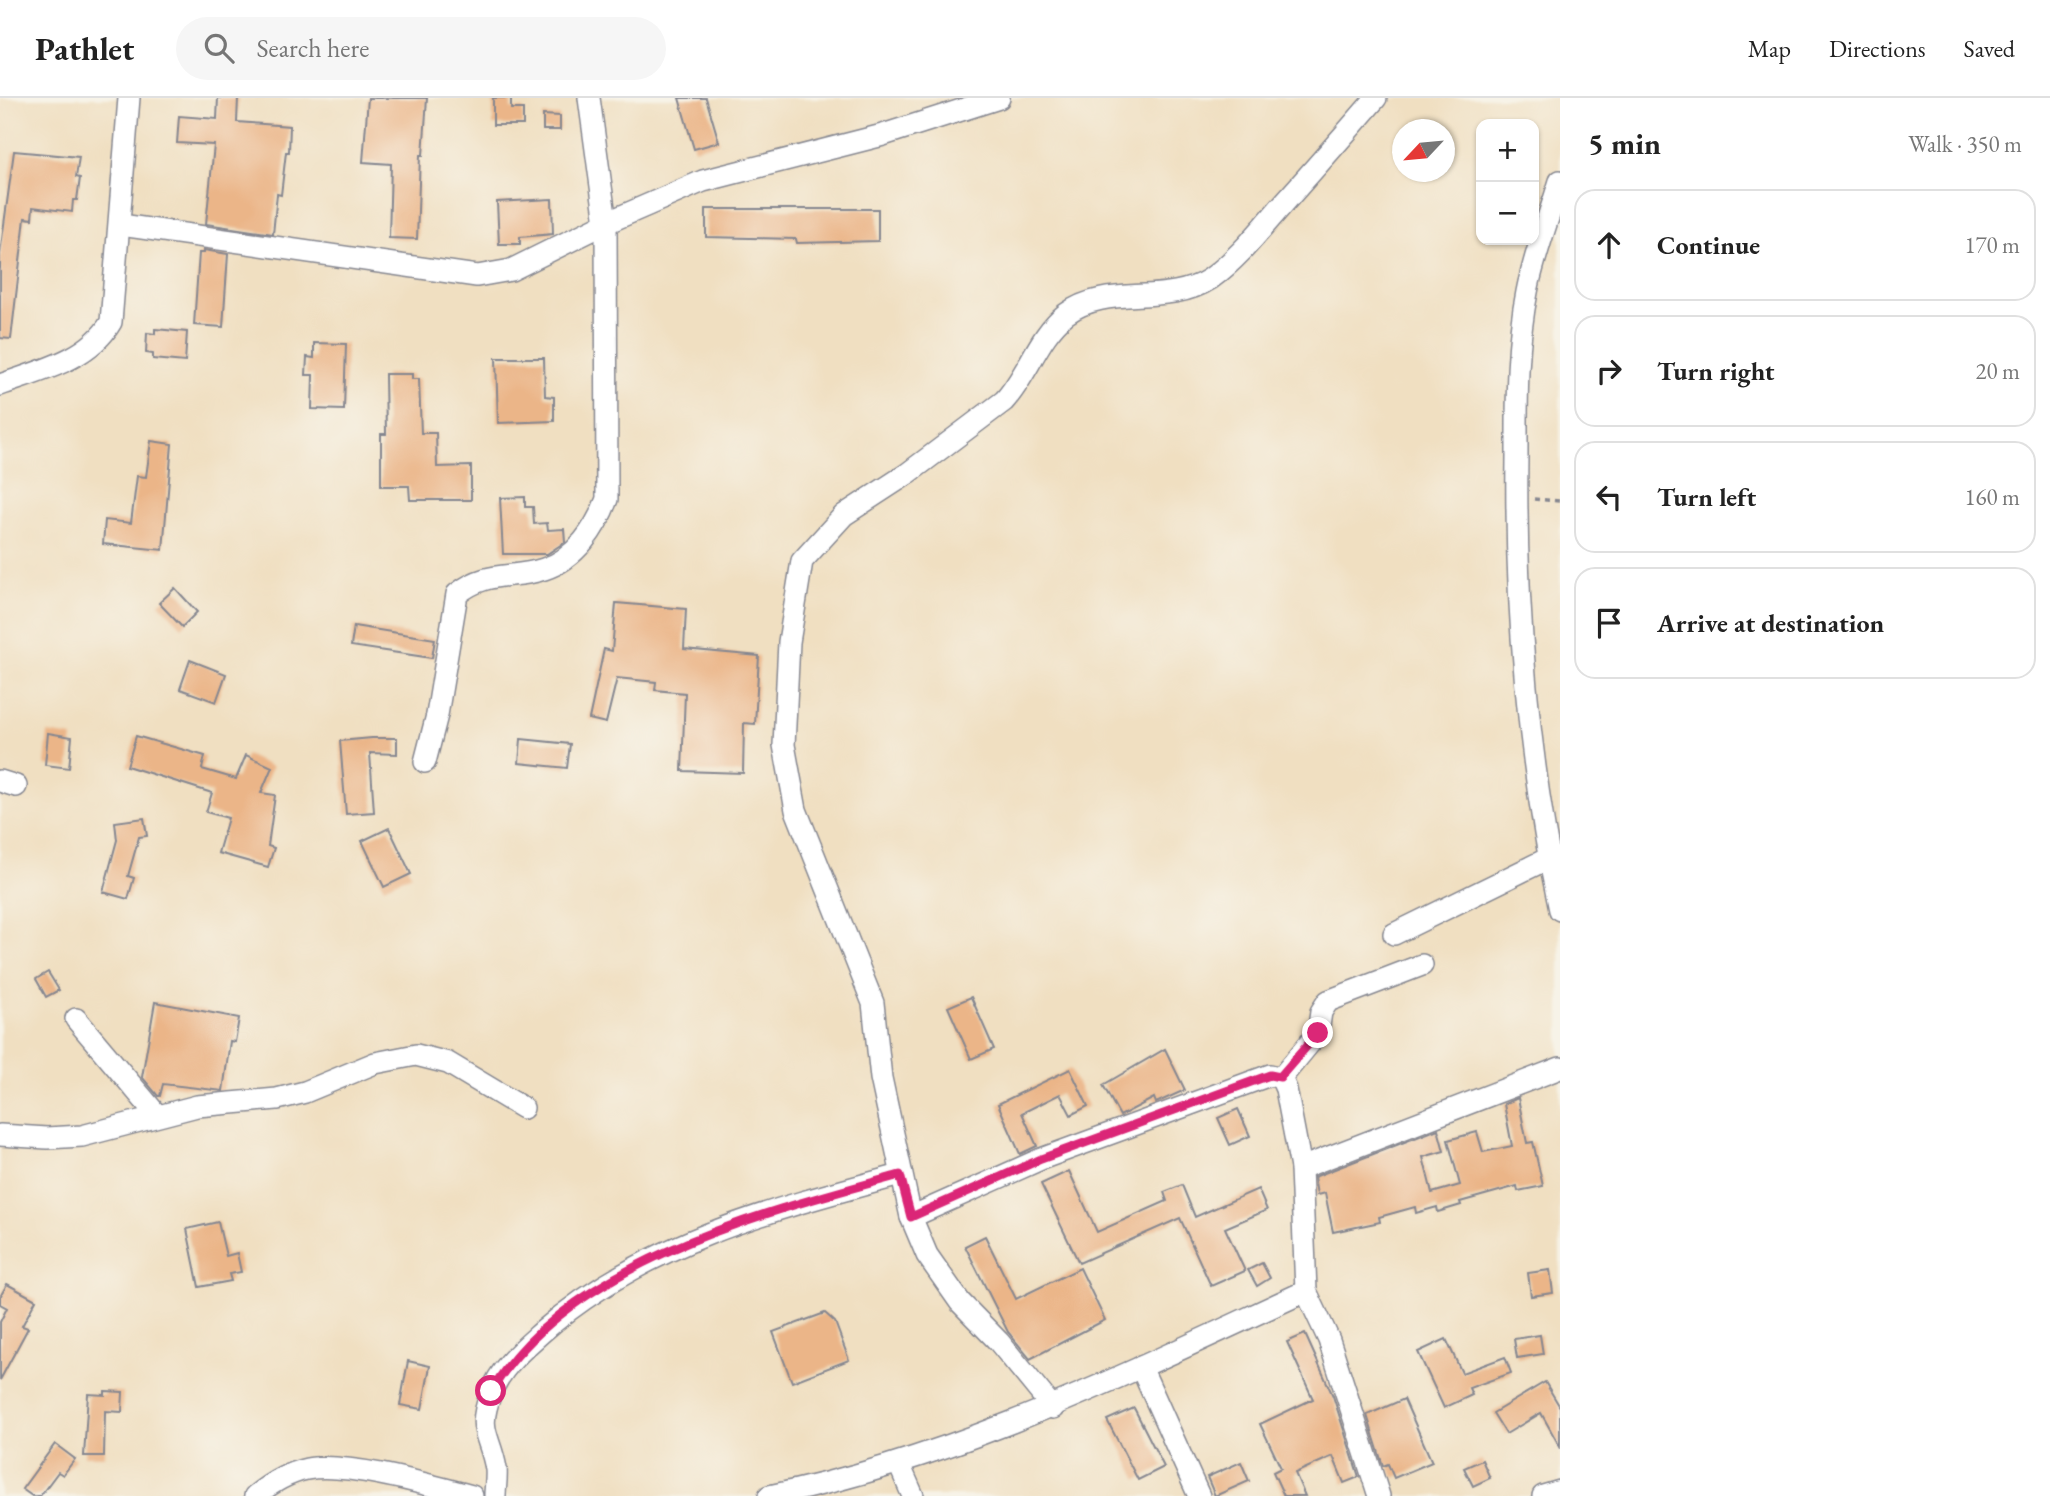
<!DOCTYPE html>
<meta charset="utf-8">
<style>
body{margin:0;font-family:"EB Garamond",serif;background:#f6f6f6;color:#222}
.controls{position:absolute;right:21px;top:21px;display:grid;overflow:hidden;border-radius:14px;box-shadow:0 2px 5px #0004}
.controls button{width:63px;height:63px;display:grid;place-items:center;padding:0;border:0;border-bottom:2px solid #e0e0e0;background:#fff;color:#222;font:35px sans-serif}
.compass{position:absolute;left:1392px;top:21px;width:63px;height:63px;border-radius:50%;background:#fff;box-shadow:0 2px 5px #0004;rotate:244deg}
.stop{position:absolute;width:21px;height:21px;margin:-16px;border:5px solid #db2777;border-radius:50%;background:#fff}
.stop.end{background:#db2777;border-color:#fff;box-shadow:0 2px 7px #0008}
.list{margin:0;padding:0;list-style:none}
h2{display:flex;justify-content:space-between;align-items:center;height:91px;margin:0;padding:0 28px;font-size:30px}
h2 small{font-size:23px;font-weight:400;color:#767676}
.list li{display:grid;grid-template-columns:46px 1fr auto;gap:21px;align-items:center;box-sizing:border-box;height:112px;margin:0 14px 14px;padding:0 14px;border:2px solid #e0e0e0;border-radius:21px}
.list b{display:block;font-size:26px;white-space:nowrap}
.list em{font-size:23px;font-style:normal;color:#767676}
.icon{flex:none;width:38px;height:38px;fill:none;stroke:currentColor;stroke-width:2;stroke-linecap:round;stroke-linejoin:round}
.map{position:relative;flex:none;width:1560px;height:1398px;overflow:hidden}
header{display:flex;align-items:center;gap:42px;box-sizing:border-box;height:98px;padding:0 35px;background:#fff;border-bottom:2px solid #e0e0e0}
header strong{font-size:33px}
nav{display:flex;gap:38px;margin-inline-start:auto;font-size:24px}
.search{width:490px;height:63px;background:#f6f6f6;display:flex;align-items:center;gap:18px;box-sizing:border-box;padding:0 24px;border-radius:38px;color:#767676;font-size:26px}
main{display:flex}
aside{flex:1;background:#fff}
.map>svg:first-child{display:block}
.building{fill:#ebb588}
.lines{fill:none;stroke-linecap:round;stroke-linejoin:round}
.street-casing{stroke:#868790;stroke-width:24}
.path{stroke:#868790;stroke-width:3.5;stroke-dasharray:5 5;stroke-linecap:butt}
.street{stroke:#fff;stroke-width:21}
.route{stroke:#db2777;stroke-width:9}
</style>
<header>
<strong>Pathlet</strong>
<div class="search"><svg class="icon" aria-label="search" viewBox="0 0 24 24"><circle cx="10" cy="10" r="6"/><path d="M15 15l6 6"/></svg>Search here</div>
<nav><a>Map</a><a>Directions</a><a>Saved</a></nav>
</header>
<main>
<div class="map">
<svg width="1560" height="1398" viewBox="0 0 1560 1398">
<rect width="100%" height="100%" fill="#f7f3e8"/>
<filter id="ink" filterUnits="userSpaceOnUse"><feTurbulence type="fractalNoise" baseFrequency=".0143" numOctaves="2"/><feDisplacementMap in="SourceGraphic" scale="14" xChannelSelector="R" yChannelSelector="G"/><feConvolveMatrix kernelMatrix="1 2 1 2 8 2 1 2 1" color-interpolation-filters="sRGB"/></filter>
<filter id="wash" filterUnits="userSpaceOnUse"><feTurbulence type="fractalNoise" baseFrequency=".00686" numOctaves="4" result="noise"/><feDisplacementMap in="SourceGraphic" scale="28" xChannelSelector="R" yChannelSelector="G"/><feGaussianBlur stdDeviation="1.57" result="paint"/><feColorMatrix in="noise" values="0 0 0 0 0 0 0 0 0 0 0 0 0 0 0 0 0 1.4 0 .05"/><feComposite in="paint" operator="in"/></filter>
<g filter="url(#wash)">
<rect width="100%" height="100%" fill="#f0dfc1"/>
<g id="blocks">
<g class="building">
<polygon points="218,0 238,0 237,24 290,28 289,54 286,54 281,97 277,96 273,136 206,126 214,47 177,45 179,18 217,21"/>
<polygon points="368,0 427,0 423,57 420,57 417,141 389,140 391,66 363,64"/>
<polygon points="493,0 511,0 511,11 523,11 523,27 493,27"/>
<polygon points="679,0 706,0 719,44 694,51"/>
<polygon points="543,17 560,18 560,32 543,32"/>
<polygon points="14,53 79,59 76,79 80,80 77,102 73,102 72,114 33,109 32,121 25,120 11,241 0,240 0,156"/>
<polygon points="552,101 553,136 520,139 520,146 499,146 497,104"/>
<polygon points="706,111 878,111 878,143 797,145 796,141 706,139"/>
<polygon points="204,152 228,156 223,229 194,227 199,155 204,155"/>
<polygon points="155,231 187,234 185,264 153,261 153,256 146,255 147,235 155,236"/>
<polygon points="314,245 346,246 344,312 312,311 313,277 306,277 307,259 314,260"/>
<polygon points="496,260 544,260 545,298 554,299 554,323 498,325"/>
<polygon points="385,276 412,276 412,281 419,281 421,335 436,335 437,369 471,368 471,402 410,402 409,388 381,388 381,336 386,336"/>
<polygon points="151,343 172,346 163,452 103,446 105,422 131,425 137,378 146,379"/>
<polygon points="525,399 525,409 533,409 534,426 547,425 548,432 564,431 565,444 547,456 503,456 500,400"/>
<polygon points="175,490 197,514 182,529 159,505"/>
<polygon points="616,505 686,511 684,551 759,558 755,626 744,625 743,675 682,673 685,595 655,592 656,584 617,580 606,625 589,621 604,551 612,553"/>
<polygon points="354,528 435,541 432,560 351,548"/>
<polygon points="190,562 226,576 216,604 180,591"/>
<polygon points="48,635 72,639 69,670 45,667"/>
<polygon points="136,638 205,658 202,671 236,681 246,657 272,669 261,695 275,697 268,748 274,750 268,769 218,755 228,720 206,714 212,695 127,668"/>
<polygon points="372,640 397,640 397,656 370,655 374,714 346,716 340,643"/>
<polygon points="521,641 570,646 567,670 519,665"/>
<polygon points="144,720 147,738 139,739 128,778 134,780 128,801 103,794 117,742 115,724"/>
<polygon points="389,730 411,776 384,789 362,743"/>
<polygon points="48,874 59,892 46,899 36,881"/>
<polygon points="971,899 994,951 971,961 948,909"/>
<polygon points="155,904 239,920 235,944 230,943 223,993 163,986 160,998 158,998 142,979"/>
<polygon points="1165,951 1185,992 1156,1005 1154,1000 1120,1018 1103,987"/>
<polygon points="1070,971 1088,1008 1071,1017 1060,996 1022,1015 1037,1048 1020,1056 998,1006"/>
<polygon points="1518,1000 1527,1045 1533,1044 1543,1088 1518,1093 1517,1088 1460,1104 1461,1107 1438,1114 1437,1109 1416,1115 1415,1109 1379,1119 1380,1124 1333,1134 1325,1095 1317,1097 1314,1079 1438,1031 1444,1053 1423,1059 1432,1095 1460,1087 1448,1042 1477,1034 1483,1054 1512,1048 1504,1006"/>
<polygon points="1238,1011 1250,1038 1230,1047 1218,1020"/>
<polygon points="1069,1073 1097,1134 1167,1103 1164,1094 1182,1087 1195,1119 1258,1091 1267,1112 1225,1130 1245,1173 1211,1188 1180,1120 1079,1165 1041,1086"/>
<polygon points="218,1124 226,1158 237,1155 241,1174 229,1176 231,1183 199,1189 187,1131"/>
<polygon points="985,1138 1016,1201 1080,1170 1105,1222 1030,1261 1008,1234 965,1148"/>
<polygon points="1262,1165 1270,1180 1257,1188 1248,1172"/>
<polygon points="1550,1172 1553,1195 1531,1198 1528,1175"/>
<polygon points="7,1186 36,1202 22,1228 28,1230 0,1282 0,1224 7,1210 0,1206 0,1199"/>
<polygon points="825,1215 835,1224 849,1262 792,1284 773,1234"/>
<polygon points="1305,1236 1333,1298 1359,1379 1344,1385 1333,1358 1295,1375 1305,1398 1284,1398 1273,1374 1281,1370 1260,1326 1313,1301 1287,1244"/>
<polygon points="1540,1237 1543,1256 1517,1260 1514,1241"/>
<polygon points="1446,1241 1462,1275 1505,1259 1511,1275 1469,1290 1472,1297 1444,1310 1418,1254"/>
<polygon points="408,1263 430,1268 422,1311 400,1307"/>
<polygon points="1545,1284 1560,1309 1560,1349 1541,1315 1506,1336 1493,1315"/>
<polygon points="105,1293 123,1294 122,1314 105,1313 104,1358 84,1358 88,1296 105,1297"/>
<polygon points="1404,1301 1432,1364 1394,1380 1388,1366 1383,1368 1367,1317"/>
<polygon points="1134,1310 1164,1369 1138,1382 1107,1322"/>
<polygon points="55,1346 75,1361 63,1377 58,1374 40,1398 32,1398 22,1391"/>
<polygon points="1482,1362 1490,1380 1473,1388 1464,1370"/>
<polygon points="1241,1364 1249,1383 1215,1398 1207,1379"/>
</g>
</g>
</g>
<g filter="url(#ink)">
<use href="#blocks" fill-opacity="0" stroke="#868790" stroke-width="2"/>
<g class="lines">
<defs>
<g id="street">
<path d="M1560 83C1549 119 1534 157 1527 194 1516 248 1517 305 1517 358 1515 507 1528 667 1560 812"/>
<polyline points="121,127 477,178 511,172 606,125 703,83 883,37 999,0"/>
<path d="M0 287C39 273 89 262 111 224L129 0"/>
<path d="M425 664 437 617 457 496C489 471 511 482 544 471 576 461 596 430 607 401L606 125 589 0"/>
<polyline points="0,683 16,688"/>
<polyline points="1394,836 1549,760"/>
<polyline points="76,921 156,1016"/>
<polyline points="1281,980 1318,935 1321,914 1328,903 1422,867"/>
<polyline points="0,1037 47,1040 82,1038 197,1008 277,1001 305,994 375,965 416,957 448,965 523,1010"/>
<polyline points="1301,1070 1560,970"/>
<polyline points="911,1119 1041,1061 1270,977 1281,980 1286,991 1301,1070 1306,1193 1329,1242 1379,1398"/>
<polyline points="1141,1269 1199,1398"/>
<path d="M1053 1310 999 1244 960 1204 927 1157 911 1119 881 980 873 905 796 712 784 647 789 544 802 463 844 417 907 376 1004 303C1028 277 1038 238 1066 216 1107 185 1167 209 1210 181 1239 160 1261 131 1284 105 1315 70 1346 35 1376 0"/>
<polyline points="899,1366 913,1398"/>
<path d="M255 1398C271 1385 287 1375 307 1371 345 1363 433 1388 472 1398"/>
<path d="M495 1398C495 1390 497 1380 496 1371 490 1336 476 1334 491 1295 501 1269 522 1252 542 1234 643 1145 773 1111 900 1077"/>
<path d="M769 1398C959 1360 1132 1273 1306 1193"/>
<polyline points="1543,1398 1560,1393"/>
</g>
</defs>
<use href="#street" class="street-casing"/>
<polyline class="path" points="1534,401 1560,403"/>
<use href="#street" class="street"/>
</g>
</g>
<g class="lines" filter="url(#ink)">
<path class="route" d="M491 1293C569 1164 764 1114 900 1077L911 1119 1041 1061 1270 977 1280 979 1318 935"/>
</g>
</svg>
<div class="controls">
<button>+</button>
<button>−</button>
</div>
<svg class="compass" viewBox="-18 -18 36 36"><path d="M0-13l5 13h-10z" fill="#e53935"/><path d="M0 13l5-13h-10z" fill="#767676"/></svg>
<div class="stop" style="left:491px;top:1293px"></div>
<div class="stop end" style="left:1318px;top:935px"></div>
</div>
<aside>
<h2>5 min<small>Walk · 350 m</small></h2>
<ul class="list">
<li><svg class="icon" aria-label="ahead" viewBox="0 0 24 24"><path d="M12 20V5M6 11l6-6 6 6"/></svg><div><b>Continue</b></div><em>170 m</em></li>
<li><svg class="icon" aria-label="right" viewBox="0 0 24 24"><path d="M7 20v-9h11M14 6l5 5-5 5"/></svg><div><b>Turn right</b></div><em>20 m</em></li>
<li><svg class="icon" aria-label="left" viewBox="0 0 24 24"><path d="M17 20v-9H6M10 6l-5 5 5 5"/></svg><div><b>Turn left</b></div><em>160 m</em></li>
<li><svg class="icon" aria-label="arrive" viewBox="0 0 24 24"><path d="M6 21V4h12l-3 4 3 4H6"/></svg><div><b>Arrive at destination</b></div></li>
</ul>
</aside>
</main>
